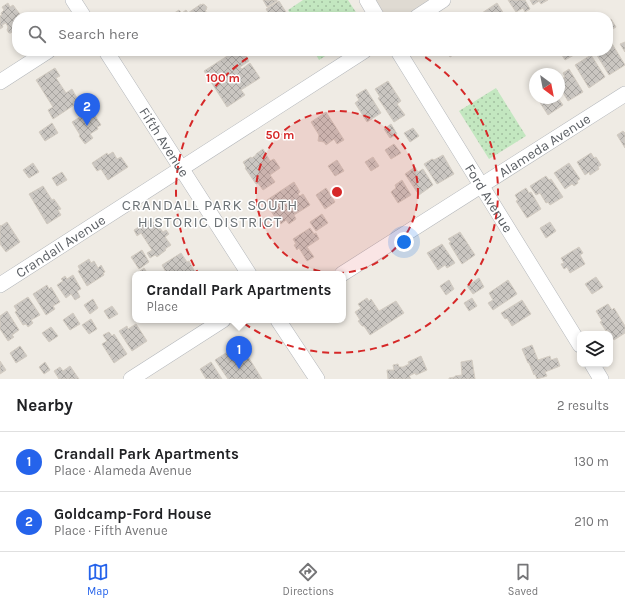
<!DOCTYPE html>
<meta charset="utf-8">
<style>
body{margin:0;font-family:Karla,sans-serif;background:#f2f2f2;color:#202124}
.controls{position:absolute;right:12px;bottom:12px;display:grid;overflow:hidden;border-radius:8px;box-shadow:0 2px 6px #0003}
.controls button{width:36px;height:36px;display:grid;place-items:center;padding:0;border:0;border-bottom:1px solid #e0e0e0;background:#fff;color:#202124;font:20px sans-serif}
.compass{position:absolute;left:529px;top:68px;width:36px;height:36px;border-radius:50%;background:#fff;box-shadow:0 2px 6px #0003;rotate:148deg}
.you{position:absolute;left:404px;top:242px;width:14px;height:14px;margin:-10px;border:3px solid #fff;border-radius:50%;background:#1a73e8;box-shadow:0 0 0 6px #1a73e833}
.badge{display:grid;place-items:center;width:26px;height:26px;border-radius:50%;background:#2563eb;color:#fff;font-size:13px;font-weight:700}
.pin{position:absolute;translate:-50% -33px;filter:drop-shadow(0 1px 2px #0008)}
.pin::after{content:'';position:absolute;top:21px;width:14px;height:12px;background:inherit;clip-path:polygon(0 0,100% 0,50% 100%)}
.popup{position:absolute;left:132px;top:271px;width:214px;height:52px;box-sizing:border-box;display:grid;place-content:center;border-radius:8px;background:#fff;filter:drop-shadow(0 1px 3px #0005);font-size:13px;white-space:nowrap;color:#757577}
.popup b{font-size:15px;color:#202124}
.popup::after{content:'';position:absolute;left:50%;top:100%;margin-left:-8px;border:8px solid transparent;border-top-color:#fff}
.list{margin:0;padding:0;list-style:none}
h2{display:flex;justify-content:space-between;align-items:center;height:52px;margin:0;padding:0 16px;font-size:17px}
h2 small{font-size:13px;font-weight:400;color:#757577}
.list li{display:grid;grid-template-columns:26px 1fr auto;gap:12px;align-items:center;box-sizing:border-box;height:60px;padding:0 16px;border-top:1px solid #e0e0e0}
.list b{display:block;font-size:15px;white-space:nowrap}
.list p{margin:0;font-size:13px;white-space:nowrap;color:#757577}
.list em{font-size:13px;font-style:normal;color:#757577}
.icon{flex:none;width:22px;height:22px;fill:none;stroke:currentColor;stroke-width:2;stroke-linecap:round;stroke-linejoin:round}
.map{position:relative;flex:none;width:625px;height:379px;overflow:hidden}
.search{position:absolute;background:#fff;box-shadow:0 2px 6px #0003;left:12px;right:12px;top:12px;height:44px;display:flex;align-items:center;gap:10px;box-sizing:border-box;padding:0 14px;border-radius:16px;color:#757577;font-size:15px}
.sheet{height:172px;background:#fff}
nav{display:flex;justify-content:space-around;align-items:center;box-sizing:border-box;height:56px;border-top:1px solid #e0e0e0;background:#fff;font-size:11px;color:#757577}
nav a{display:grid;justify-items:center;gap:2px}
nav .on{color:#2563eb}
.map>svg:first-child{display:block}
.education{fill:#dfdad2}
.grass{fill:url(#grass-dots)}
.building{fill:url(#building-cross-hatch);stroke:#d3ccc2}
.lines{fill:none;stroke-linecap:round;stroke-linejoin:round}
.minor-casing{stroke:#b4b7bb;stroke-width:16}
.minor{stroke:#fff;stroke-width:15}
.ring{fill:none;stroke:#d62828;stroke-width:2;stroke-dasharray:7 5}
.labels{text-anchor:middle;stroke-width:3;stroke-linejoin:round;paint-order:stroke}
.street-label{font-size:14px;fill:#5c6065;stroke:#fff}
.neighbourhood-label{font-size:15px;letter-spacing:1px;fill:#6d7377;stroke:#fff}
.centre{fill:#d62828;stroke:#fff;stroke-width:2}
.ring-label{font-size:12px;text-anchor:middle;font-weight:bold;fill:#d62828;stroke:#fff;stroke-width:3;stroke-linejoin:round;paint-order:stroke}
</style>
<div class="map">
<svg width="625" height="379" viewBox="0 0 625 379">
<defs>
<pattern id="grass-dots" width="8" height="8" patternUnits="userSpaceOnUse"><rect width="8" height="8" fill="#c3e7c0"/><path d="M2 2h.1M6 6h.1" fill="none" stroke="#a2bfa0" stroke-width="1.8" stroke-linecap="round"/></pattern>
<pattern id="building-cross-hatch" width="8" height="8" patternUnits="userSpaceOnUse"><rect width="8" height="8" fill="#cac6c1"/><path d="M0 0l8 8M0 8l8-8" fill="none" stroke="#a7a4a0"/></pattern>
</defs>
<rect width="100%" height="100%" fill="#efebe4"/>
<polygon class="education" points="367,0 443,0 417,17 377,17"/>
<g class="grass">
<polygon points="303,0 348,0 359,17 292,17 288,10"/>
<polygon points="314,51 333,51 319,60"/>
<polygon points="496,88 526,136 489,159 459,111"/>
</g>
<g class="building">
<polygon points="263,0 277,0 277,1 267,7"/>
<polygon points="508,0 525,0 530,9 525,12 523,8 516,12"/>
<polygon points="530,0 548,0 541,4 539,1 533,5"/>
<polygon points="279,1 289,17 271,17 266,9"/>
<polygon points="8,3 10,7 13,5 22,17 17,17 17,33 16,32 14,33 13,31 11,33 9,33 7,30 8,27 6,23 2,25 3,27 0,29 0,16 2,15 1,13 4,10 2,7"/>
<polygon points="497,3 506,17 484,17 482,13"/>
<polygon points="201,4 201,5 203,4 205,5 207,7 206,10 205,10 209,17 168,17 179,10 182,13 186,10 188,13"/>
<polygon points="611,19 616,27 608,32 608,21"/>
<polygon points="611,42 625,65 609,75 595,52 598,51 608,51 608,44"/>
<polygon points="625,42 625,52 620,44"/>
<polygon points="235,51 243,51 249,61 240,67 242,69 250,63 260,78 241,90 245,95 227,107 204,71"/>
<polygon points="446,51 459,51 450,57"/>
<polygon points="561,51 571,51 574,55 565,60 560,52"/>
<polygon points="591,55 605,77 589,88 575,65"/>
<polygon points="55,68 60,76 56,78 66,93 72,89 78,100 73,103 74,105 53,119 48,110 53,107 36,80"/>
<polygon points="569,69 583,92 568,101 559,86 559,81 565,77 563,73"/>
<polygon points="388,81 401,101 397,104 405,115 394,122 378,98 380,97 375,89"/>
<polygon points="366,89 381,113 367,122 355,103 359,100 356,95"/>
<polygon points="537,98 558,98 563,105 548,115"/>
<polygon points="88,105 101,125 97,127 98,129 90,134 93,138 85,144 79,136 80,135 72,122 80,117 77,113"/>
<polygon points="326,112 344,140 337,144 334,139 326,145 324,142 318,141 319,135 311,122"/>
<polygon points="52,123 58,133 45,141 39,132"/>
<polygon points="391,124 397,134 390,138 384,129"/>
<polygon points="413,128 419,136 410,142 404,133"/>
<polygon points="623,131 625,133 625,148 617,135"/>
<polygon points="394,144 401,153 391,159 385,150"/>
<polygon points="263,149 270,161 274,159 280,168 270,175 275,182 263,190 258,183 256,184 245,168 246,167 243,162 251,157 252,158 256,155 256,154"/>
<polygon points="113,152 117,159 121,157 128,167 108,180 101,169 97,171 92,163 107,153 108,155"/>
<polygon points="591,153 594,158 596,157 601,165 598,167 599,169 590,175 589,172 585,175 577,162"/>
<polygon points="443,155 454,174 437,184 424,164 432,159 434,160"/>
<polygon points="373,157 379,166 371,171 365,162"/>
<polygon points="337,160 344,171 335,176 328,166"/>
<polygon points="33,163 39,172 29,178 23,170"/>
<polygon points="569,163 580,179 577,181 578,183 574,186 572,184 565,189 554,173"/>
<polygon points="415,167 418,172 423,169 433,185 419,195 405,174"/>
<polygon points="62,172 67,180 57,186 52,178"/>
<polygon points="546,176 549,180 551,179 563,197 550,205 548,202 546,203 540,193 536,195 530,186"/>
<polygon points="402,180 411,195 398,203 391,192 396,188 395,185"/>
<polygon points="294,182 300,192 298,194 300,196 303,194 310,205 294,215 296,219 289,224 286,220 281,224 278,218 276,219 269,208 271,206 267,200"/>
<polygon points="43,186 52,200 54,199 61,209 58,210 61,215 47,224 29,194"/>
<polygon points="326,188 335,202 325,209 316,195"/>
<polygon points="526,188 529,193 531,192 541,209 527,218 516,201 518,200 515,195"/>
<polygon points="322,214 328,223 316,231 310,222"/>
<polygon points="151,219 154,224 156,223 163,232 166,230 169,234 165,237 171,245 165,249 166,250 157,257 155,255 150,258 147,253 152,250 141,233 137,236 134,230"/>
<polygon points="7,222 20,242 6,252 0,244 0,225 1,226"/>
<polygon points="550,222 556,231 546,238 540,228"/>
<polygon points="310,228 314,234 316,233 319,239 307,247 314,257 307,261 299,248 297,250 294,245 296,244 293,239"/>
<polygon points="460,232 475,255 462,264 449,243 451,242 448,239"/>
<polygon points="442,244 455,263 447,268 445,265 438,270 427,253"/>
<polygon points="579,247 583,253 580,255 585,264 570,273 567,267 564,269 561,264 564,263 561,258"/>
<polygon points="142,250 149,262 139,269 131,257"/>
<polygon points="181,253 187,262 189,261 196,274 167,274 162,265"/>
<polygon points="89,259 91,263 94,261 98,268 101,265 105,272 103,273 104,275 87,286 78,271 80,270 78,266"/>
<polygon points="144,268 148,274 136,274"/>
<polygon points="73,275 81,289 77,291 80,297 75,300 71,294 66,298 57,285 63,281 61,279 65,276 67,279"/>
<polygon points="596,277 603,287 592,294 585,284"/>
<polygon points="479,278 484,287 473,294 467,286"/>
<polygon points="449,280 454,289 446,295 440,286"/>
<polygon points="508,280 517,294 493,310 488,303 493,300 489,293"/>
<polygon points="47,285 49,289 51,287 60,302 53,306 55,309 46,315 33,294"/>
<polygon points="28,297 40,315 31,320 33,323 28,327 26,324 23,325 15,312 17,311 14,306"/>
<polygon points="367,298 369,301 371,299 379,311 396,301 404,313 370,335 364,326 362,326 358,321 360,320 355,312 361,308 358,304"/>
<polygon points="472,298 477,306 469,311 464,303"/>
<polygon points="93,299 98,308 90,314 84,305"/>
<polygon points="522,300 531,314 512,326 507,318 505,319 501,313"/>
<polygon points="608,304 612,310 614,308 625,326 625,333 614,340 607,330 606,331 600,322 602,321 596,311"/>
<polygon points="112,306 118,314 109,319 104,311"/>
<polygon points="7,311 19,330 12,335 14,337 8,341 0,329 0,316"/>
<polygon points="73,313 80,324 70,330 63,320"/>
<polygon points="91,319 97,329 89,334 82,325"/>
<polygon points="136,324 147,341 132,351 119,331 127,326 128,329"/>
<polygon points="51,327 58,336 49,342 42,333"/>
<polygon points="109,332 112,336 114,334 127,354 114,363 102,344 107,341 103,335"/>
<polygon points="240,344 262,379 228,379 215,360"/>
<polygon points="532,345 538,360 550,356 551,360 557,358 560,366 545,372 547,376 537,379 535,374 534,375 529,363 528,363 522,349"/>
<polygon points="20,346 27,356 16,363 10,353"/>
<polygon points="421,356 427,370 416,375 415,373 409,376 411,379 388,379 387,370 394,370 393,365 398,364 399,367 403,367 409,364 408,362"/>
<polygon points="472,360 475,379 449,379 449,378 455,377 455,376 462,375 461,362"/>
<polygon points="0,361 6,370 0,374"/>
<polygon points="45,362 50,370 44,374 39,367"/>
<polygon points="211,362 222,379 206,379 200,369"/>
<polygon points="70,366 79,379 59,379 54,371 60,367 63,371"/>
</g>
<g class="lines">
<defs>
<g id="minor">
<polyline points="73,0 84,17"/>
<polyline points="367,0 377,17"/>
<polyline points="417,17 443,0"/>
<path id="s1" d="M106 51 249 274"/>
<path id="s2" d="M398 51 580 345"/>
<polyline points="0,82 48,51"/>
<path id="s3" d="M342 274 625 94"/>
<path id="s4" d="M0 285 364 51"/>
<polyline points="278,320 317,379"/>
<polyline points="592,364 601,379"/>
<polyline points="131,379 223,320"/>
</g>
</defs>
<use href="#minor" class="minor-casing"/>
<use href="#minor" class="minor"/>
</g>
<circle cx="337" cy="192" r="81" fill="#d62828" fill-opacity=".12"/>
<g class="ring">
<circle cx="337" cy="192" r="81"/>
<path d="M415 51A161 161 0 1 1 259 51"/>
</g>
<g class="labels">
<g class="street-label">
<text dy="5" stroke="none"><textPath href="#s1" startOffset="108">Fifth Avenue</textPath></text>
<text dy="5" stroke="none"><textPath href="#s3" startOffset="240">Alameda Avenue</textPath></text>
<text dy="5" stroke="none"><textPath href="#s2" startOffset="173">Ford Avenue</textPath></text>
<text dy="5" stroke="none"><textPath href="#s4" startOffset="72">Crandall Avenue</textPath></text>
</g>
<g class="neighbourhood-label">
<text x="210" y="210">CRANDALL PARK SOUTH<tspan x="210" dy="17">HISTORIC DISTRICT</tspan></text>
</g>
</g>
<circle cx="337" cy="192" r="6" class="centre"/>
<g class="ring-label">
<text x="223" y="82">100 m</text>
<text x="280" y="139">50 m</text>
</g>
</svg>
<div class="controls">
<button><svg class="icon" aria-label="layers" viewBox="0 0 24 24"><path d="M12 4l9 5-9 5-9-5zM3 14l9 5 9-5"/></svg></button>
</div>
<svg class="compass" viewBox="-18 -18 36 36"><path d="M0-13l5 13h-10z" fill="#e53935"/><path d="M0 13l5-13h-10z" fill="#757577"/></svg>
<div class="you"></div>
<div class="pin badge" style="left:239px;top:369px">1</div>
<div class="popup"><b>Crandall Park Apartments</b>Place</div>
<div class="pin badge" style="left:87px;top:126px">2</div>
<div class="search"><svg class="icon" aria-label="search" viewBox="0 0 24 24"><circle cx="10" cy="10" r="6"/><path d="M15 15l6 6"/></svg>Search here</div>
</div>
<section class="sheet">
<h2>Nearby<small>2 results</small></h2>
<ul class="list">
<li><span class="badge">1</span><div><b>Crandall Park Apartments</b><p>Place · Alameda Avenue</p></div><em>130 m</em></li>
<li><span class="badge">2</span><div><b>Goldcamp-Ford House</b><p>Place · Fifth Avenue</p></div><em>210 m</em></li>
</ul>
</section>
<nav>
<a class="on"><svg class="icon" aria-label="map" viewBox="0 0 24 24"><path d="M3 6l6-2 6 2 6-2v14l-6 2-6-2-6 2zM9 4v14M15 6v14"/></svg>Map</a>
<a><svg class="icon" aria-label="directions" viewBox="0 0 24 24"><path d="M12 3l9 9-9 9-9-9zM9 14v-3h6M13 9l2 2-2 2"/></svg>Directions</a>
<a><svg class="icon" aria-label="saved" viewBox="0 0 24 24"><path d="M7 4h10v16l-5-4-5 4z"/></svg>Saved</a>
</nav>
